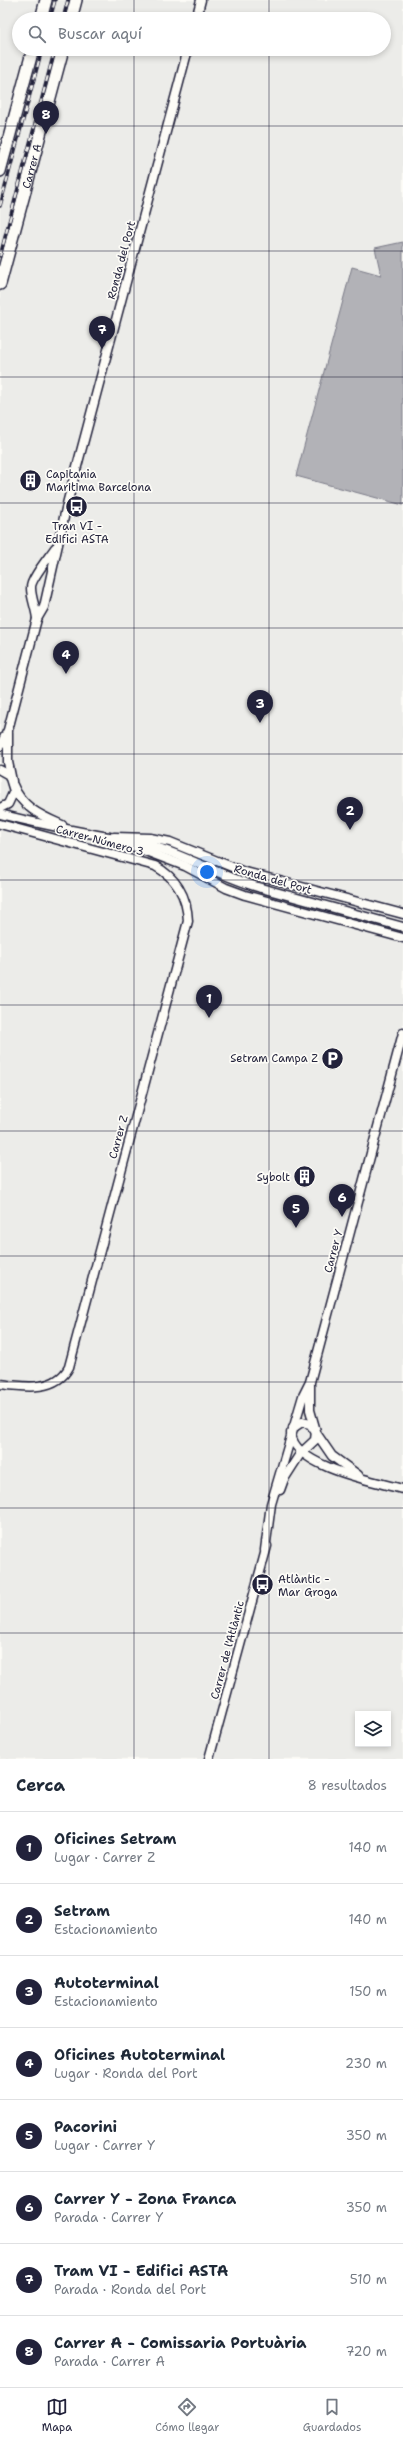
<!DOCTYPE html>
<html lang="es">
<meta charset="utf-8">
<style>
body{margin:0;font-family:"Shantell Sans",sans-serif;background:#f2f2f3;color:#1f2937}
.controls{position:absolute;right:12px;bottom:12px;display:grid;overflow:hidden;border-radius:0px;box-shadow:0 2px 6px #0003}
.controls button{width:36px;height:36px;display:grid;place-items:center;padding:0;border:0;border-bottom:1px solid #e0e1e3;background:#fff;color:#1f2937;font:20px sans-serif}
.you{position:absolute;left:207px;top:872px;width:14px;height:14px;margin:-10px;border:3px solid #fff;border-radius:50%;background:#1a73e8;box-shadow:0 0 0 6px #1a73e833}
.badge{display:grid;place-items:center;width:26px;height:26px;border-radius:50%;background:#22223b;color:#fff;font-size:13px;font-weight:700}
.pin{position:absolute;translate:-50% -33px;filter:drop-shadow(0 1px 2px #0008)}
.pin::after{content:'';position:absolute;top:21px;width:14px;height:12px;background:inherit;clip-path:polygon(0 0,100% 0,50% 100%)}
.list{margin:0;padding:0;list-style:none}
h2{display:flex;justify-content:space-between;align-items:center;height:52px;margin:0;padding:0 16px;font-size:17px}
h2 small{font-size:13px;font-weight:400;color:#747a83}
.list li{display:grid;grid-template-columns:26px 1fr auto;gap:12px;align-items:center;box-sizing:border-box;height:72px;padding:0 16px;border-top:1px solid #e0e1e3}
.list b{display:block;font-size:15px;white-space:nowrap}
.list p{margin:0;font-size:13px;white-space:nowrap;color:#747a83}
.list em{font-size:13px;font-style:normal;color:#747a83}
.icon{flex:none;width:22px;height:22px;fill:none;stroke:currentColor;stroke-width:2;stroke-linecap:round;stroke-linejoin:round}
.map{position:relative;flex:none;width:403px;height:1759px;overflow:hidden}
.search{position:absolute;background:#fff;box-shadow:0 2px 6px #0003;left:12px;right:12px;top:12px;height:44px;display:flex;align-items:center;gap:10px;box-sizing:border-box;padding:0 14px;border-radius:22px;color:#747a83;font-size:15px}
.sheet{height:628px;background:#fff}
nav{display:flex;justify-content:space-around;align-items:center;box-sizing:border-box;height:56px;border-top:1px solid #e0e1e3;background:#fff;font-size:11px;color:#747a83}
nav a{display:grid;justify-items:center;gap:2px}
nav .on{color:#22223b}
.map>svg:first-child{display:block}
.built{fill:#ecece9;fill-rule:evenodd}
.water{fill:#b2b2b7;stroke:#787885}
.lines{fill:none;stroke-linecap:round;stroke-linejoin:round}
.street-casing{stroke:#22223b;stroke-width:11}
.secondary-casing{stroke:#22223b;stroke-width:14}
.street{stroke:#fdfcf7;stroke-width:8}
.secondary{stroke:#fdfcf7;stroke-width:11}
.rail-casing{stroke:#22223b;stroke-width:3.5}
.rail{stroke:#fdfcf7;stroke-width:2;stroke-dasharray:6;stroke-linecap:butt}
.street-bridge-casing{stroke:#22223b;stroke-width:11;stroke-linecap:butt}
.street-bridge{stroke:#fdfcf7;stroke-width:8}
.grid{fill:none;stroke:#22223b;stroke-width:1;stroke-opacity:0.55}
.labels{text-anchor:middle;stroke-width:3.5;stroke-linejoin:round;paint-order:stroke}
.street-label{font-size:11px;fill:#22223b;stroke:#fdfcf7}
.poi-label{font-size:11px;fill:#22223b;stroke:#fdfcf7;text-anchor:start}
</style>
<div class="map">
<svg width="403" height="1759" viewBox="0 0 403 1759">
<rect width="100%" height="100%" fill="#fdfcf7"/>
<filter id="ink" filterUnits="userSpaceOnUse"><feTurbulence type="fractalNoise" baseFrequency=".025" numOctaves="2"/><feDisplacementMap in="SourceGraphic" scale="8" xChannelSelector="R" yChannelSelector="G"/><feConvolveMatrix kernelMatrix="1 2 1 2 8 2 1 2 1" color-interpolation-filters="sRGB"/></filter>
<g filter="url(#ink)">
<path class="built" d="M0 0H403V242L375 249 381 274 352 268 296 476 403 505V1759H0ZM19 19H384V49H19ZM358 1714H388V1744H358Z"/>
<polygon class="water" points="403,242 403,505 296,476 352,267 381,275 375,248"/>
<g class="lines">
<defs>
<g id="street">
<polyline points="196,19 201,0"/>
<path d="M37 619C36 608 31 598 31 588 30 580 49 557 55 548"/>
<polyline points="8,733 8,762 12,781"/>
<polyline points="0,746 8,730 37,619 44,607 67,504 188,49"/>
<polyline points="0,770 9,775 14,791 8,804 0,808"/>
<path d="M13 785C22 808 42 816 62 825"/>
<path d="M0 814C38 824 76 831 114 838"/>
<path d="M0 824 155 866C177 878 187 896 188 921L69 1367C56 1392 24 1387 0 1384"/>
<polyline points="109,837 185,866 226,888 245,895 403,938"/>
<polyline points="114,837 150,838 170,842 242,871 403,914"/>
<path d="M132 841C178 850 216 875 261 888"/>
<polyline points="293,1428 302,1422 310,1424 332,1456 358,1475"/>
<path d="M291 1433C293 1467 377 1482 403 1489"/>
<polyline points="280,1490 284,1479 300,1454 315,1440 316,1431 310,1410 310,1385"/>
<polyline points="265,1550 271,1504 303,1396 310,1382 403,1033"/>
<polyline points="209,1759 267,1546"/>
</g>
<g id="secondary">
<polyline points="41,19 46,0"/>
<polyline points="71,19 76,0"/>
<polyline points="0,171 33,49"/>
<path id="s1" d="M0 284 63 49"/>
</g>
</defs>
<use href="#street" class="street-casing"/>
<use href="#secondary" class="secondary-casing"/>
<use href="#street" class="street"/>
<use href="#secondary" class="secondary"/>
<defs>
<g id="rail">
<polyline points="50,19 55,0"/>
<polyline points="63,19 68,0"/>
<polyline points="0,206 42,49"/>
<polyline points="0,256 55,49"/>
</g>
</defs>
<use href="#rail" class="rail-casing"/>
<use href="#rail" class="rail"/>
<defs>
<polyline id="street-bridge" points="261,888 403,927"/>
</defs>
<use href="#street-bridge" class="street-bridge-casing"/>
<use href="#street-bridge" class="street-bridge"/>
</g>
</g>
<path class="grid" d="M134 0V19M269 0V19M134 49V1759M269 49V1759M0 126H403M0 251H403M0 377H403M0 503H403M0 628H403M0 754H403M0 880H403M0 1005H403M0 1131H403M0 1256H403M0 1382H403M0 1508H403M0 1633H403"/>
<defs>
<symbol id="building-disc" viewBox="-11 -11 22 22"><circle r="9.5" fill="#22223b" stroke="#fdfcf7"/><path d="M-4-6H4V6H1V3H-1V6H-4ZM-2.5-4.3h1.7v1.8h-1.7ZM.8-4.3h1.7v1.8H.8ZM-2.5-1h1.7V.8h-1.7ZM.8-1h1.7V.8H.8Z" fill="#fff"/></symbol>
<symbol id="bus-disc" viewBox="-11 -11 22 22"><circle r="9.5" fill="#22223b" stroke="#fdfcf7"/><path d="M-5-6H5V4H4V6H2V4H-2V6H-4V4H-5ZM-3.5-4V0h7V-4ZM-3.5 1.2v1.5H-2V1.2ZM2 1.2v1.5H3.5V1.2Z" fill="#fff"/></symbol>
<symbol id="parking-disc" viewBox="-11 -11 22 22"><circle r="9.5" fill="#22223b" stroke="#fdfcf7"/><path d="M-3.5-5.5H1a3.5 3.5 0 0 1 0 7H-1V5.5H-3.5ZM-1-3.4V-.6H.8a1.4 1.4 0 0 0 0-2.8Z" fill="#fff"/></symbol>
</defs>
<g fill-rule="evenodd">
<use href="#building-disc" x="18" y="468" width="25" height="25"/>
<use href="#bus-disc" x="64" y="494" width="25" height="25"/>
<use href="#parking-disc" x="320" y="1046" width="25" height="25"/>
<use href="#building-disc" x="292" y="1164" width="25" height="25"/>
<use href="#bus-disc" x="250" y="1572" width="25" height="25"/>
</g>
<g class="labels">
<g class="street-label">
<text dy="4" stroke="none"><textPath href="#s1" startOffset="122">Carrer A</textPath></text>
<text transform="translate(121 260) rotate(-75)" y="4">Ronda del Port</text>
<text transform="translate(100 840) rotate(15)" y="4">Carrer Número 3</text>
<text transform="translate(273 879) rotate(16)" y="4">Ronda del Port</text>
<text transform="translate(118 1137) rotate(-75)" y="4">Carrer Z</text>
<text transform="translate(333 1251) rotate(-75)" y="4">Carrer Y</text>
<text transform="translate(227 1650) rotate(-75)" y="4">Carrer de l'Atlàntic</text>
</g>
<g class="poi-label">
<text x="46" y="478">Capitania<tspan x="46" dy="13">Maritima Barcelona</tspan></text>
<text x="77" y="530" text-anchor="middle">Tran VI -<tspan x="77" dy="13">Edifici ASTA</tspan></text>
<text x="318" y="1062" text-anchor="end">Setram Campa Z</text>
<text x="290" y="1181" text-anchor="end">Sybolt</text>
<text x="278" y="1583">Atlàntic -<tspan x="278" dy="13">Mar Groga</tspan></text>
</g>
</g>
</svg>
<div class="controls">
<button><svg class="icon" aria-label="layers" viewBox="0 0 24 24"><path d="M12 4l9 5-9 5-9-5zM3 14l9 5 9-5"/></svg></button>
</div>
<div class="you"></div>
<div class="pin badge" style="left:209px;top:1018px">1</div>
<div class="pin badge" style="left:350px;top:830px">2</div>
<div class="pin badge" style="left:260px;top:723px">3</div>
<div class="pin badge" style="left:66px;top:674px">4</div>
<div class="pin badge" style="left:296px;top:1228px">5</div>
<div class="pin badge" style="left:342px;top:1217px">6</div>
<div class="pin badge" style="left:102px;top:349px">7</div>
<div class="pin badge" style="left:46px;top:134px">8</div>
<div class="search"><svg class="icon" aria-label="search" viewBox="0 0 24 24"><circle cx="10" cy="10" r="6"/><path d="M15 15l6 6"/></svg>Buscar aquí</div>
</div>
<section class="sheet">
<h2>Cerca<small>8 resultados</small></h2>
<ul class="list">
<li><span class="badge">1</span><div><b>Oficines Setram</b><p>Lugar · Carrer Z</p></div><em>140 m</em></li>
<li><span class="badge">2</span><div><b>Setram</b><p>Estacionamiento</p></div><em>140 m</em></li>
<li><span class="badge">3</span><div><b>Autoterminal</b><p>Estacionamiento</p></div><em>150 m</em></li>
<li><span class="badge">4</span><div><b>Oficines Autoterminal</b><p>Lugar · Ronda del Port</p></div><em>230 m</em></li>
<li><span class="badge">5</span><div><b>Pacorini</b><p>Lugar · Carrer Y</p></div><em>350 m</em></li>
<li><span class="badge">6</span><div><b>Carrer Y - Zona Franca</b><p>Parada · Carrer Y</p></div><em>350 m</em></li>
<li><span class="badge">7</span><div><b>Tram VI - Edifici ASTA</b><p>Parada · Ronda del Port</p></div><em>510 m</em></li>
<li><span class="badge">8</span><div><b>Carrer A - Comissaria Portuària</b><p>Parada · Carrer A</p></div><em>720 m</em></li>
</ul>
</section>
<nav>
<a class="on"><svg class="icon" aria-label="map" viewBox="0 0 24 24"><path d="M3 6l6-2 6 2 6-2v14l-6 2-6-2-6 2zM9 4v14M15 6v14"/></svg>Mapa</a>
<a><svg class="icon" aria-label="directions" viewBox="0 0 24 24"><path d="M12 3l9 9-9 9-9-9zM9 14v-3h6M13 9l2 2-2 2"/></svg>Cómo llegar</a>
<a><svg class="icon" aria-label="saved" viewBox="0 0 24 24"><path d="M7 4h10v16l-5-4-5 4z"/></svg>Guardados</a>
</nav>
